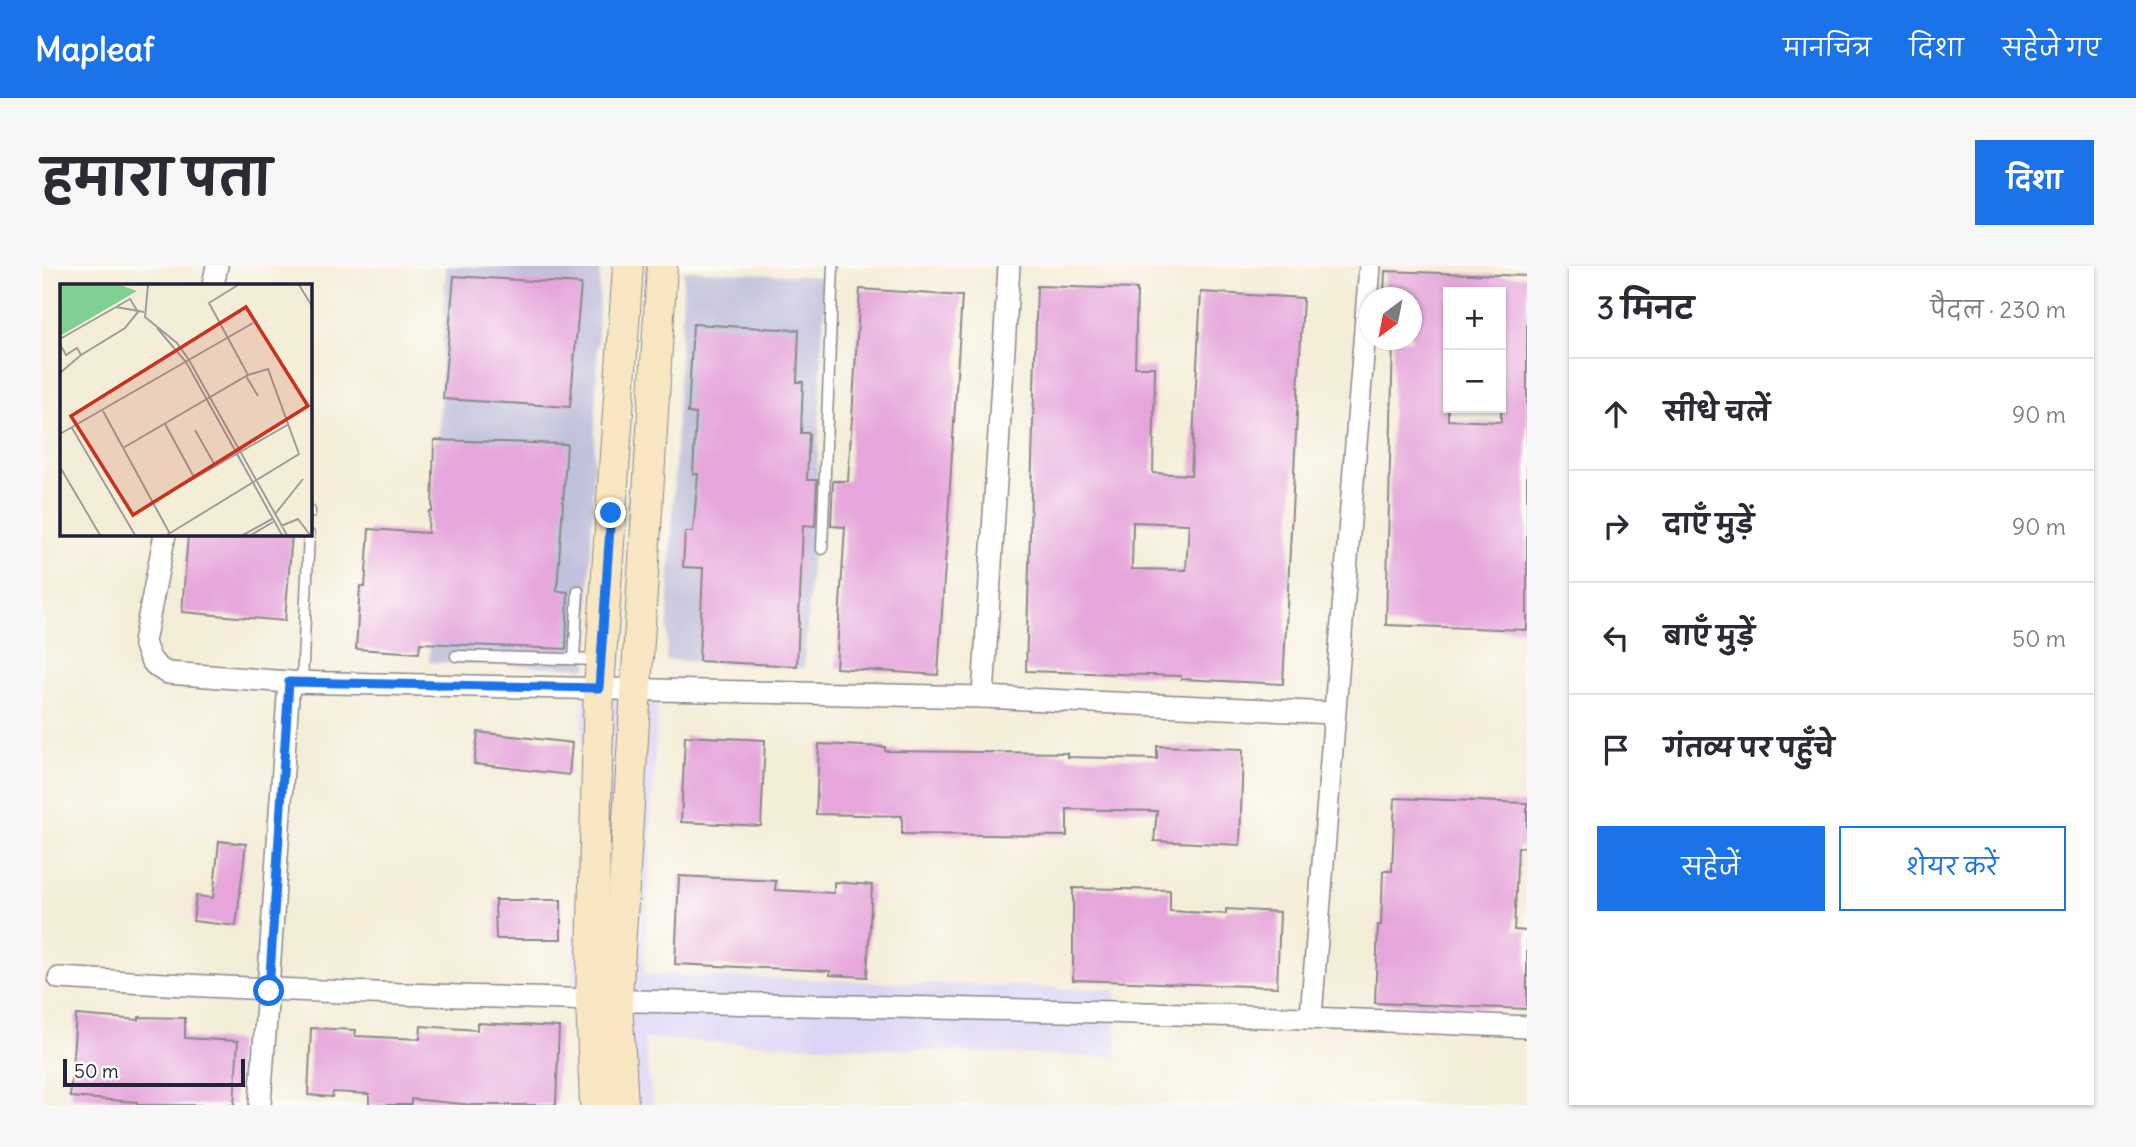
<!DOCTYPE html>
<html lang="hi">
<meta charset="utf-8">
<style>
body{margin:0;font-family:Delius,"Playpen Sans Deva",sans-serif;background:#f7f7f7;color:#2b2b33}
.controls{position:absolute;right:21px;top:21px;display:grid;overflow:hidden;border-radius:0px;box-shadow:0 2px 5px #0004}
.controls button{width:63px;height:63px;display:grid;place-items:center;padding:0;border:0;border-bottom:2px solid #e1e1e2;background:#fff;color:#2b2b33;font:35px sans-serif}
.compass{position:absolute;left:1317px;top:21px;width:63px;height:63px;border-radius:50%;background:#fff;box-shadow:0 2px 5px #0004;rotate:212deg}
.scale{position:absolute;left:21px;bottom:18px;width:182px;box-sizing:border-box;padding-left:7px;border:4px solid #22223b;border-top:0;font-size:19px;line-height:24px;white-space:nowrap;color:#22223b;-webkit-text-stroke:5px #fdfcf7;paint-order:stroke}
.stop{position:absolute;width:21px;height:21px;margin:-16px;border:5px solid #1a73e8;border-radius:50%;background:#fff}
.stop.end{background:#1a73e8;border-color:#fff;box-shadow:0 2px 7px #0008}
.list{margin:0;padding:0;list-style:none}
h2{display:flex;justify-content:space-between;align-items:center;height:91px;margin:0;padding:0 28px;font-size:30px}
h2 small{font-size:23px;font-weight:400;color:#7c7c81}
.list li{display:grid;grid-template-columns:46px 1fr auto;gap:21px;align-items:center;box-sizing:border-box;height:112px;padding:0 28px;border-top:2px solid #e1e1e2}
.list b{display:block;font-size:26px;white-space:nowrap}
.list em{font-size:23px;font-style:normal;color:#7c7c81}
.actions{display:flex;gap:14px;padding:21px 28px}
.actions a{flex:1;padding:16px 0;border:2px solid #1a73e8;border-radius:0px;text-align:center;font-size:24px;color:#1a73e8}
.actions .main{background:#1a73e8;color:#fff}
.icon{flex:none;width:38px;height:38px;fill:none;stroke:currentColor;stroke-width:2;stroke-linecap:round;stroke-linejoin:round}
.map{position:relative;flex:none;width:1485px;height:839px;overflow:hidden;border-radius:0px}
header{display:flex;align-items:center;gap:42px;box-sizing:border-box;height:98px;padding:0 35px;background:#1a73e8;color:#fff}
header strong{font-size:33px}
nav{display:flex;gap:38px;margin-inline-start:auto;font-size:24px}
.intro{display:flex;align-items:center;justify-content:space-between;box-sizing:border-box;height:168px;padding:0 42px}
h1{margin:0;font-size:49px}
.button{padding:18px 32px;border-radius:0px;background:#1a73e8;color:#fff;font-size:24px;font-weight:700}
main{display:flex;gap:42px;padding:0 42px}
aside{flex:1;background:#fff;border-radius:0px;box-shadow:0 2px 5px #0004}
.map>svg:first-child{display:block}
.built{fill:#ddd5f6}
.industrial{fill:#c2c1dc}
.building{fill:#e6a6db;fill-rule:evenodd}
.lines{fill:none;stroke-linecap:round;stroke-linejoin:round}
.lane-casing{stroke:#8b888a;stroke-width:13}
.street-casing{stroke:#8b888a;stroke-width:24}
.secondary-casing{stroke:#8b888a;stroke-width:32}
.lane{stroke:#fff;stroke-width:10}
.street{stroke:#fff;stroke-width:21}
.secondary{stroke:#f9e7c3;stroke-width:30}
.route{stroke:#1a73e8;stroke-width:9}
.inset-road{fill:none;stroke:#a09c99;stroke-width:2}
.view{fill:#c8321e;fill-opacity:0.15;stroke:#c8321e;stroke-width:3.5}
.inset-edge{fill:none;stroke:#22223b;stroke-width:3.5}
</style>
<header>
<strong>Mapleaf</strong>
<nav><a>मानचित्र</a><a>दिशा</a><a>सहेजे गए</a></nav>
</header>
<div class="intro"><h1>हमारा पता</h1><a class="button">दिशा</a></div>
<main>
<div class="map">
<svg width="1485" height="839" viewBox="0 0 1485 839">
<rect width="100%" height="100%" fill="#fdfcf7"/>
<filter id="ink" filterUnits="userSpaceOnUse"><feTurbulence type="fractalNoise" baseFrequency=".0143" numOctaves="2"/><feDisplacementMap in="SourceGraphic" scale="14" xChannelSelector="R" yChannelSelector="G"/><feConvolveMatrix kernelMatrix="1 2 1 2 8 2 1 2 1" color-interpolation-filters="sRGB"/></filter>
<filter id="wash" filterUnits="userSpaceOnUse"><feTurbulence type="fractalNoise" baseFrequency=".00686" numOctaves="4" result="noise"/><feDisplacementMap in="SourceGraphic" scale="28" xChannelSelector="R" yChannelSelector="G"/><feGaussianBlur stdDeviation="1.57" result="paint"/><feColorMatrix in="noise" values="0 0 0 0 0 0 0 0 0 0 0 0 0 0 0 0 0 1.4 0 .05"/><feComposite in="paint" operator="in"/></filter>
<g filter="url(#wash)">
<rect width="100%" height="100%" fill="#f4edd8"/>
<polygon class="built" points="542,427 616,430 602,708 1073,724 1075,792 602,773 611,839 542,839 533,774 531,695"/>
<g class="industrial">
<polygon points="404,0 558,4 545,402 387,396"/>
<polygon points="642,4 783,11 775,211 762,402 624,394"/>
</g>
<g id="blocks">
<g class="building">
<path d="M1343 5 1485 10V364L1344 359 1351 74H1369V32H1342ZM1406 26H1459V156L1406 154Z"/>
<polygon points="412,10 539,18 528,141 401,133"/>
<path d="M995 20 1095 23 1093 101H1113L1111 207 1149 209 1159 26 1261 32 1241 418 1139 413V410L984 405ZM1091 256 1147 258 1144 304 1090 303Z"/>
<polygon points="818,23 920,30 896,409 794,402 803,261 789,260 791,215 806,215"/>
<polygon points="651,58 757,64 755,116 761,116 759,167 767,167 765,214 775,214 773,260 761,259 755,400 657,395 661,302 641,301 643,266 651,266 656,208 651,208 654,148 646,147"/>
<polygon points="392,174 525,178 515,325 526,326 524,383 378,377 377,387 314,383 318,320 323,321 327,263 386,267 387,245 390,245"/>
<polygon points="146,268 250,268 243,355 140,346"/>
<polygon points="436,466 530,477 527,509 432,498"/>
<polygon points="643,470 723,474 719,560 639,556"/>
<polygon points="777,478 843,481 843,485 1025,487 1025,491 1115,493 1115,480 1201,483 1198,579 1112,575 1115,545 1025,543 1025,570 860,568 860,550 774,548"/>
<polygon points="1353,532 1485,537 1485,581 1476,581 1472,664 1485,665 1485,743 1333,737 1336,659 1339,659 1341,605 1350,605"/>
<polygon points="177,575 204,578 194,660 151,655 154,630 171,632"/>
<polygon points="637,610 734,615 733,624 792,627 792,616 830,619 825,711 788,709 788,705 633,698"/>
<polygon points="1031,622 1128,624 1128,645 1184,648 1184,643 1238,646 1235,721 1031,714"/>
<polygon points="453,634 519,634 519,673 454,673"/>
<polygon points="34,749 97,754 97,751 143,752 143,772 196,775 192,839 95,839 95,836 28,831"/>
<polygon points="435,757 517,761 514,839 431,839 369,833 369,839 327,839 327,828 291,826 290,831 266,829 269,762 314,764 313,770 378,773 379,760 435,764"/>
</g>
</g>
</g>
<g filter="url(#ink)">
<use href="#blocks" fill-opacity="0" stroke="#8b888a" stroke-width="2"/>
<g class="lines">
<defs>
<g id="lane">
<polyline points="268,247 268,245"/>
<polyline points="780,283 791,0"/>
<polyline points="414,390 556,394"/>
<polyline points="532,393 536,325"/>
<polyline points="260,416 267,268"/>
</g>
<g id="street">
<polyline points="171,19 175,0"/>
<path d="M123 268 102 376C107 392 110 400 126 407L247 416 941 431 1291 447"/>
<polyline points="941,431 967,0"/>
<path d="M17 712C506 742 996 737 1485 761"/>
<polyline points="1269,750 1328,0"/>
<polyline points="218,839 247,416"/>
</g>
<g id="secondary">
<polyline points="553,839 549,734 557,422 586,0"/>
<polyline points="581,839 575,733 620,0"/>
</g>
</defs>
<use href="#lane" class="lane-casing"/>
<use href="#street" class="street-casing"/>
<use href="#secondary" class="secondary-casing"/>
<use href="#lane" class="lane"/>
<use href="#street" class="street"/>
<use href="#secondary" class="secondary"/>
</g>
</g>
<g class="lines" filter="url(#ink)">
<polyline class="route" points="227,725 247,416 557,422 569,247"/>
</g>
<g transform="translate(18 18)">
<rect width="252" height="252" fill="#f4edd8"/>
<path d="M0 1H60L77 7 0 52Z" fill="#80d091"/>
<path class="inset-road" d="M88 1 85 33 117 59 129 76 227 251M178 1 149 19 188 91M239 1 252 22M56 23 84 28M97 44 126 78 222 251M0 55 70 15 78 28 65 44 21 71 17 64 6 71 0 60M0 89 21 71M186 92 198 112M43 127 110 250M105 140 135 195M12 144 75 251M135 146 156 183M0 150 193 39M63 164 188 91 208 85 239 170 107 251M0 183 40 251M91 219 229 140M215 230 243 195M221 242 238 235 250 251M183 251 212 235M191 251 213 238"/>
<path class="view" d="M186 23 248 122 73 231 11 132Z"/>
<rect width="252" height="252" class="inset-edge"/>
</g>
</svg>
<div class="controls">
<button>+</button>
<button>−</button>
</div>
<svg class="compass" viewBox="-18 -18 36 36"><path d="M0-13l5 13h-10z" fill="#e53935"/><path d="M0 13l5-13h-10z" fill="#7c7c81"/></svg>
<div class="scale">50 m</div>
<div class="stop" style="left:227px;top:725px"></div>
<div class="stop end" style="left:569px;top:247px"></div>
</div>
<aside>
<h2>3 मिनट<small>पैदल · 230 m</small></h2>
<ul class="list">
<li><svg class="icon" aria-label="ahead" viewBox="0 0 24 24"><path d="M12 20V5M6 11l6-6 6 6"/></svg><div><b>सीधे चलें</b></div><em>90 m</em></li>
<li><svg class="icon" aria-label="right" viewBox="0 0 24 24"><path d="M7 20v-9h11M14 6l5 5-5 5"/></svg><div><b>दाएँ मुड़ें</b></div><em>90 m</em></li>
<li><svg class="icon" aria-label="left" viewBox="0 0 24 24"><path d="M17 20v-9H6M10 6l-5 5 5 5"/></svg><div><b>बाएँ मुड़ें</b></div><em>50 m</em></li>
<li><svg class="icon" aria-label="arrive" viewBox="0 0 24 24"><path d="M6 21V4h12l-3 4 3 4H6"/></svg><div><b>गंतव्य पर पहुँचे</b></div></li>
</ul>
<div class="actions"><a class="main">सहेजें</a><a>शेयर करें</a></div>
</aside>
</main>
